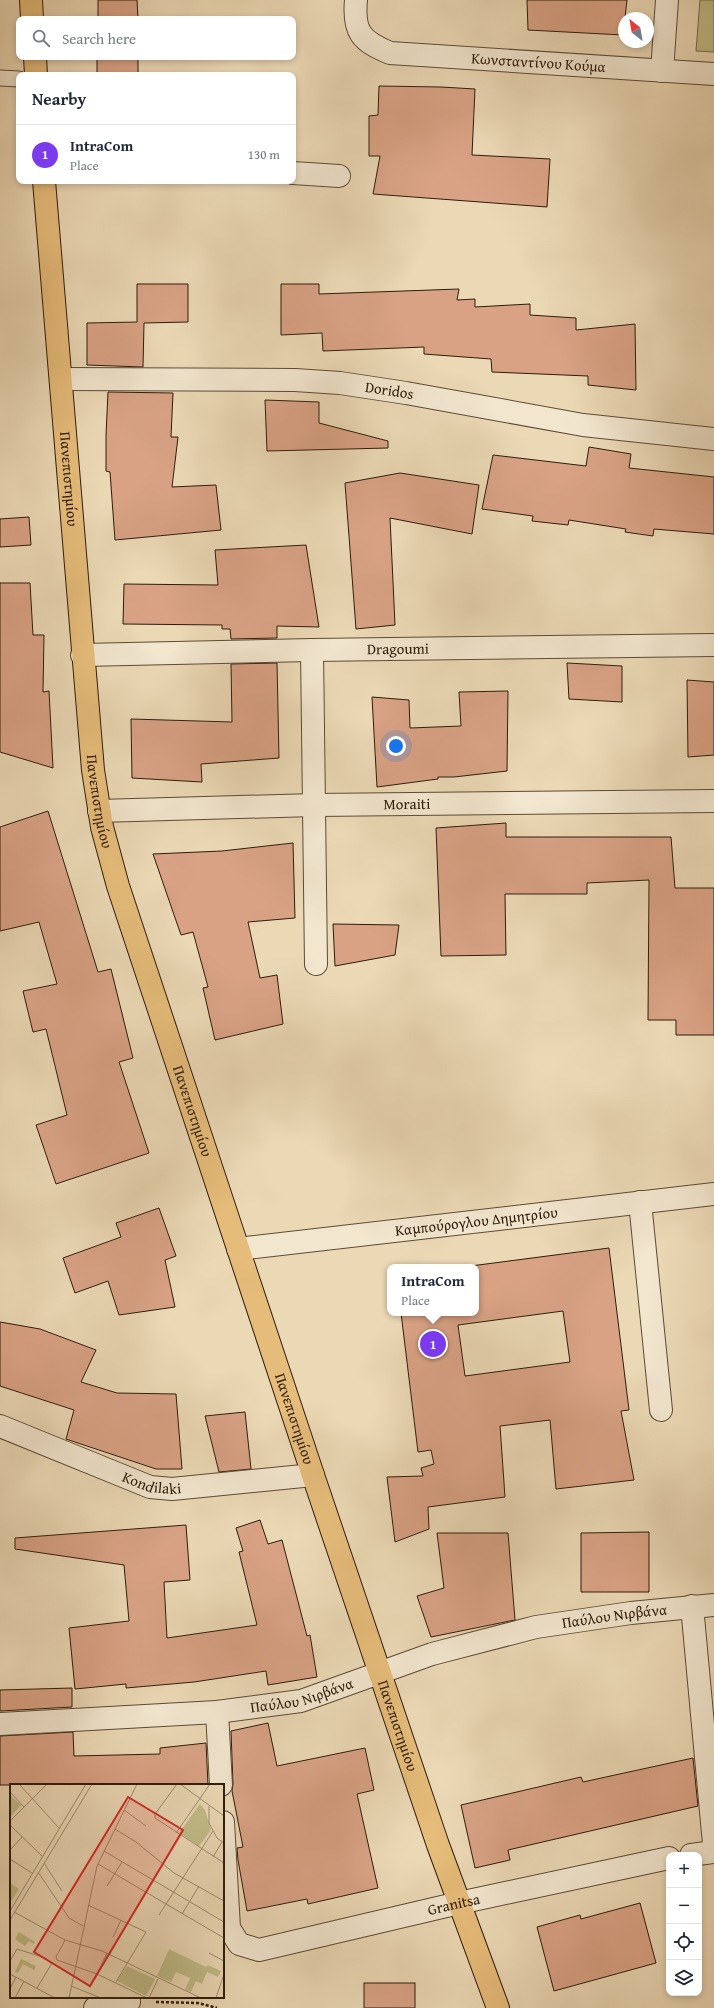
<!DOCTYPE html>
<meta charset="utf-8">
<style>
body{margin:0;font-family:"Gentium Book Plus",serif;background:#f6f6f7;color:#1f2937}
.controls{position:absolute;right:12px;bottom:12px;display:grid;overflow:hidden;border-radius:8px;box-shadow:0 2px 6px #0003}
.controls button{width:36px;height:36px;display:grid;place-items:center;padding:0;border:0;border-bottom:1px solid #e0e1e3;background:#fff;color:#1f2937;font:20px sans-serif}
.compass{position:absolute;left:618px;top:12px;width:36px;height:36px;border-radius:50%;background:#fff;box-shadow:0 2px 6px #0003;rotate:329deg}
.you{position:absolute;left:396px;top:746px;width:14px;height:14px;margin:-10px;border:3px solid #fff;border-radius:50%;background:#1a73e8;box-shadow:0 0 0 6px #1a73e833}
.badge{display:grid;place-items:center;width:26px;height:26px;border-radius:50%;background:#7c3aed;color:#fff;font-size:13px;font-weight:700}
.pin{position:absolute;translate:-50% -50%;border:2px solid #fff;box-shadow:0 1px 4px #0006}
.popup{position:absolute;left:387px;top:1264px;width:92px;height:52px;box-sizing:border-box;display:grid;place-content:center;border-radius:8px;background:#fff;filter:drop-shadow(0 1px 3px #0005);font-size:13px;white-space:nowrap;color:#747a83}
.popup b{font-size:15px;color:#1f2937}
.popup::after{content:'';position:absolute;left:50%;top:100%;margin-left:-8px;border:8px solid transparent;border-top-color:#fff}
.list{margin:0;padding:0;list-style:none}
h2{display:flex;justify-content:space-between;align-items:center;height:52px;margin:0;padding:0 16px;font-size:17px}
h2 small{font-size:13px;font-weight:400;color:#747a83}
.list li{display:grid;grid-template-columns:26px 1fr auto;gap:12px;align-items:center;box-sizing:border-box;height:60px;padding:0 16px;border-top:1px solid #e0e1e3}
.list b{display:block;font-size:15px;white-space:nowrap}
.list p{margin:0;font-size:13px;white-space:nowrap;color:#747a83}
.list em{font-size:13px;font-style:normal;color:#747a83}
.icon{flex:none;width:22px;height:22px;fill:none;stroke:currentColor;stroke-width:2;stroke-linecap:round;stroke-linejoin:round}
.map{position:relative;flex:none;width:714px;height:2008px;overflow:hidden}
.search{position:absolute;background:#fff;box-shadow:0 2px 6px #0003;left:16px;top:16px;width:280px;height:44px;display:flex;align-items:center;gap:10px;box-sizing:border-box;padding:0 14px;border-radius:8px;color:#747a83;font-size:15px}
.panel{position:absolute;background:#fff;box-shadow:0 2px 6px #0003;left:16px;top:72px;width:280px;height:112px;border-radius:8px}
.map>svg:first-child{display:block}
.green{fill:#c0bc88;stroke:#766c49}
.building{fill:#d9a285;stroke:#2d1c0a;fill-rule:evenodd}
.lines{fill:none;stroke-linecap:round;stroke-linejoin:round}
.service-casing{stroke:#5c4b35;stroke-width:17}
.minor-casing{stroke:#5c4b35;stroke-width:24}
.primary-casing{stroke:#2d1c0a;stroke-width:24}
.path{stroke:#2d1c0a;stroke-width:2.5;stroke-dasharray:3 2;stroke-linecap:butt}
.service{stroke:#f2e6cf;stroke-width:15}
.minor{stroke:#f2e6cf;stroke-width:22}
.primary{stroke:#e6bc7a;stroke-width:22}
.labels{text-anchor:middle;stroke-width:3;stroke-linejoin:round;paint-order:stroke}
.street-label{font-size:15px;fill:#2d1c0a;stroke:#f2e6cf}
.inset-road{fill:none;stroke:#9f8d71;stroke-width:1}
.view{fill:#d62828;fill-opacity:0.15;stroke:#d62828;stroke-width:2}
.inset-edge{fill:none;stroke:#2d1c0a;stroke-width:2}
</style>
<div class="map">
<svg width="714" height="2008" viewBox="0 0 714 2008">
<rect width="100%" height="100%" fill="#ebd8b5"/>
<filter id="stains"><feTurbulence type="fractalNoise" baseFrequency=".005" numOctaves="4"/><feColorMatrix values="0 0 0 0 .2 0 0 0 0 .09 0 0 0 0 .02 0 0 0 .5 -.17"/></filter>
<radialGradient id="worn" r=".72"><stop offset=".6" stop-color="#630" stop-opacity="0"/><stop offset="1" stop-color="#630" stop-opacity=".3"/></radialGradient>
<polygon class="green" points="700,0 714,0 714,52 696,51"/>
<g class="building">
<polygon points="98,0 137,0 138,19 98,19"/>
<polygon points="527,0 627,0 623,35 528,30"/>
<rect x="97" y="57" width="41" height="18"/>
<polygon points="379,86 441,87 475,89 472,155 550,159 547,207 373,194 380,156 369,156 369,116 378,115"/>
<polygon points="137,284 188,284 188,322 144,323 143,367 87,365 87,323 137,322"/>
<polygon points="281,284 319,284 319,294 459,289 457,300 475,299 475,307 530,304 530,315 576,318 576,330 635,324 636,390 588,385 588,376 492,372 491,359 424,354 424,347 323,351 322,333 281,335"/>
<polygon points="108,392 173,393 171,437 178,437 172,487 216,485 221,530 115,540 110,472 106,471 106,435"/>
<polygon points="265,400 319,402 319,423 388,441 388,448 267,451"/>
<polygon points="589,447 631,454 629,468 714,477 714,534 654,529 653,536 625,532 626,529 569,520 568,525 532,521 533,516 482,509 493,455 586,466"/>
<polygon points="400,473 479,485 472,534 390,518 395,625 356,629 345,483"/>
<polygon points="29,517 31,545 0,547 0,519"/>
<polygon points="306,545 319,627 277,626 277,638 231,639 230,629 222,629 222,625 123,624 124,584 218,585 215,550"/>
<polygon points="0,583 30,583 33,635 44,635 43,692 49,691 53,768 0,752"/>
<polygon points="277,663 279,758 201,764 202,782 132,778 131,719 232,722 231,664"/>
<polygon points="567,663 622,666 622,702 569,699"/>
<polygon points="687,680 714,682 714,755 688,757"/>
<polygon points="508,691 507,771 454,777 438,777 438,779 377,787 372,697 409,700 410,728 461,726 459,692"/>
<polygon points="48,811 98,972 111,969 133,1058 119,1062 149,1153 56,1184 36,1125 67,1115 46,1029 33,1032 23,991 57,984 39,922 0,931 0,827"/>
<polygon points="506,823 506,837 671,837 675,888 714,888 714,1035 676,1035 676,1020 648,1020 649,880 587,883 587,894 505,894 506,955 441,956 436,828"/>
<polygon points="293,843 295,918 248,922 260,978 277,975 283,1024 215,1040 203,988 208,987 193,932 181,935 153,854 222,851"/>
<polygon points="333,924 399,925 395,955 335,966"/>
<polygon points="159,1208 176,1256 165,1260 175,1307 119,1315 108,1281 75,1293 63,1258 121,1237 116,1223"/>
<path d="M609 1248 629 1410 621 1411 634 1480 556 1489 550 1420 500 1426 505 1497 428 1507 429 1529 395 1542 387 1477 423 1476 421 1468 434 1464 431 1450 418 1452 401 1313H476V1267H463ZM563 1311 570 1362 465 1376 458 1325Z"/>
<polygon points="0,1322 40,1329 96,1350 81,1382 117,1393 176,1394 182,1469 156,1469 66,1439 74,1410 0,1386"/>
<polygon points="245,1412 251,1469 219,1472 205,1416"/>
<polygon points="260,1520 268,1544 282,1540 307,1636 310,1635 317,1677 268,1685 266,1671 194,1682 126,1688 126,1684 75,1689 69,1628 129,1621 124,1565 15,1549 15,1538 186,1525 190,1580 164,1582 167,1638 257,1625 239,1552 243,1551 236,1528"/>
<polygon points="649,1532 649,1592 581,1592 581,1533"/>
<polygon points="437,1533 508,1533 515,1620 431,1637 417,1596 444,1588"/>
<polygon points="72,1688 72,1707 0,1711 0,1690"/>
<polygon points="268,1723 277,1766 365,1748 374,1790 357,1794 378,1888 308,1904 307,1899 247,1911 238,1860 237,1848 243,1847 232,1791 233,1784 231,1731"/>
<polygon points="73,1732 74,1756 160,1754 160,1748 206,1743 208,1785 0,1785 0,1736"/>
<polygon points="693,1758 698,1806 508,1850 510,1860 475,1868 461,1805 581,1777 583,1782"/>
<polygon points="640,1903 656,1963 554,1991 537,1927 580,1915 581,1919"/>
<rect x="364" y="1983" width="51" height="25"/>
</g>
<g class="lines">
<defs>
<polyline id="service" points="0,78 19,79"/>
<g id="minor">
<path id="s1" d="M356 0C353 32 361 41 390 53L714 74"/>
<polyline points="662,71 667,0"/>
<polyline points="293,173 339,176"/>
<path id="s2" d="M61 379 295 380 340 383 406 393 583 425 714 439"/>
<polyline points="312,650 316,964"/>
<path id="s3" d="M82 655 312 650 714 645"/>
<path id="s4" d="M99 811 314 805 714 801"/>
<polyline points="640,1202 661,1410"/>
<path id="s5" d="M238 1249 714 1194"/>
<path id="s6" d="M0 1426 150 1487 172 1489 313 1475"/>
<polyline points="692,1606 714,1844"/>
<polyline points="217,1712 221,1785"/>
<path id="s7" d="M0 1724 217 1712 301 1701 432 1654 536 1627 631 1613 714 1605"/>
<path id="s8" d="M223 1822 229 1928 239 1944 259 1950 459 1903 669 1858"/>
<polyline points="691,1855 714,1852"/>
<polyline points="95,2008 129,2002"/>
</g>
<g id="primary">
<polyline points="31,0 32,19"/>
<polyline points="35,57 36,75"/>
<path id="s9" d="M44 181 93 770 102 827 118 886 313 1475 438 1845 498 2008"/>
</g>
</defs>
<use href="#service" class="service-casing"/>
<use href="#minor" class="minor-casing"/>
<use href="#primary" class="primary-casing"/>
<polyline class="path" points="156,2002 198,2003 217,2008"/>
<use href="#service" class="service"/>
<use href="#minor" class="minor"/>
<use href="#primary" class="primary"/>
</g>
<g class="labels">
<g class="street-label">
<text dy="5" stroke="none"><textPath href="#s1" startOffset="219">Κωνσταντίνου Κούμα</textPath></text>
<text dy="5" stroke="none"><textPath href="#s2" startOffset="329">Doridos</textPath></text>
<text dy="5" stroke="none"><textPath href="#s9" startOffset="299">Πανεπιστημίου</textPath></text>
<text dy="5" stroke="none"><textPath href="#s3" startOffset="316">Dragoumi</textPath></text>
<text dy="5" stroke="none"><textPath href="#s9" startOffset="623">Πανεπιστημίου</textPath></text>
<text dy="5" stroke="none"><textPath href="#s4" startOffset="308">Moraiti</textPath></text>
<text dy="5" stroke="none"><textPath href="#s9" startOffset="947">Πανεπιστημίου</textPath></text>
<text dy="5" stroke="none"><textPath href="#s5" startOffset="240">Καμπούρογλου Δημητρίου</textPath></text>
<text dy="5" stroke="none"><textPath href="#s9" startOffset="1271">Πανεπιστημίου</textPath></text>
<text dy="5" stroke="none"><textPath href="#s6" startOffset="163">Kondilaki</textPath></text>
<text dy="5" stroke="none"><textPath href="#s7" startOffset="628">Παύλου Νιρβάνα</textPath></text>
<text dy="5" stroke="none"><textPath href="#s7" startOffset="304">Παύλου Νιρβάνα</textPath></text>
<text dy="5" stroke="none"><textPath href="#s9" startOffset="1595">Πανεπιστημίου</textPath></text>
<text dy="5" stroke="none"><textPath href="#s8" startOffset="346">Granitsa</textPath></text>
</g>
</g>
<g transform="translate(10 1784)">
<rect width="214" height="214" fill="#ebd8b5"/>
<path d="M0 11 11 21 0 33ZM190 20 195 26 201 46 189 62 169 49ZM0 99 9 105 0 119ZM9 148 25 158 24 160 19 157 15 162 5 155ZM159 165 196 183 198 181 211 187 208 193 197 188 192 200 186 197 181 208 175 206 180 194 166 188 161 198 147 192ZM11 175 26 182 24 186 13 180 8 189 5 188ZM117 182 145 195 136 212 107 197Z" fill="#c0bc88"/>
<path class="inset-road" d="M9 0 49 44M167 0 145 30V34L214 79M170 0 214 32M0 8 14 23M199 22V39L207 54 214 59M114 26 136 42M0 37 37 0M0 41 32 72M105 45 126 58 164 89 214 117M166 49 200 0M0 66 12 53M94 67 214 138M203 73 212 58M0 75 22 89M34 79 52 107M88 80 214 154M28 88 59 134 73 142M97 102 112 78M78 121 136 148 106 198M0 127 76 0M4 128 55 156 92 167 191 214M172 130 189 102M149 131 203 47M0 136 82 0M103 153 111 136M55 156 46 173 47 176 87 190 137 214M199 169 214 177M0 177 7 165 35 174M0 190 45 214M87 190 97 169M61 202 91 214M27 204 42 179M0 205 6 193M5 214 14 197M59 214 87 82 127 0M139 214 148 195M206 214 214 190"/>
<path class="view" d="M118 13 173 46 80 202 24 168Z"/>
<rect width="214" height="214" class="inset-edge"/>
</g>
<rect width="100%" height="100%" filter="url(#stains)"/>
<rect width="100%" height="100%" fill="url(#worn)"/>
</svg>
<div class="controls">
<button>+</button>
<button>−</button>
<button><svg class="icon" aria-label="locate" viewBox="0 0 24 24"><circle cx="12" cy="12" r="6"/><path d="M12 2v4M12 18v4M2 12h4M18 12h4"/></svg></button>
<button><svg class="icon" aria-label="layers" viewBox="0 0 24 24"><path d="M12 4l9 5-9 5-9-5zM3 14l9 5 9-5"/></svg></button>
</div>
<svg class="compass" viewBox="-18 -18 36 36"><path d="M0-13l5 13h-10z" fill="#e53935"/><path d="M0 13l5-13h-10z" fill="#747a83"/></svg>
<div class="you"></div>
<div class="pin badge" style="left:433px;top:1344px">1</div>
<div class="popup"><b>IntraCom</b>Place</div>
<div class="search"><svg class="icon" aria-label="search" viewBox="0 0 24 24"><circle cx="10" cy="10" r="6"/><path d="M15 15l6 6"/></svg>Search here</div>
<section class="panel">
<h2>Nearby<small></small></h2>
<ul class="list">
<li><span class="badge">1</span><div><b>IntraCom</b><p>Place</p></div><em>130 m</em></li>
</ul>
</section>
</div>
